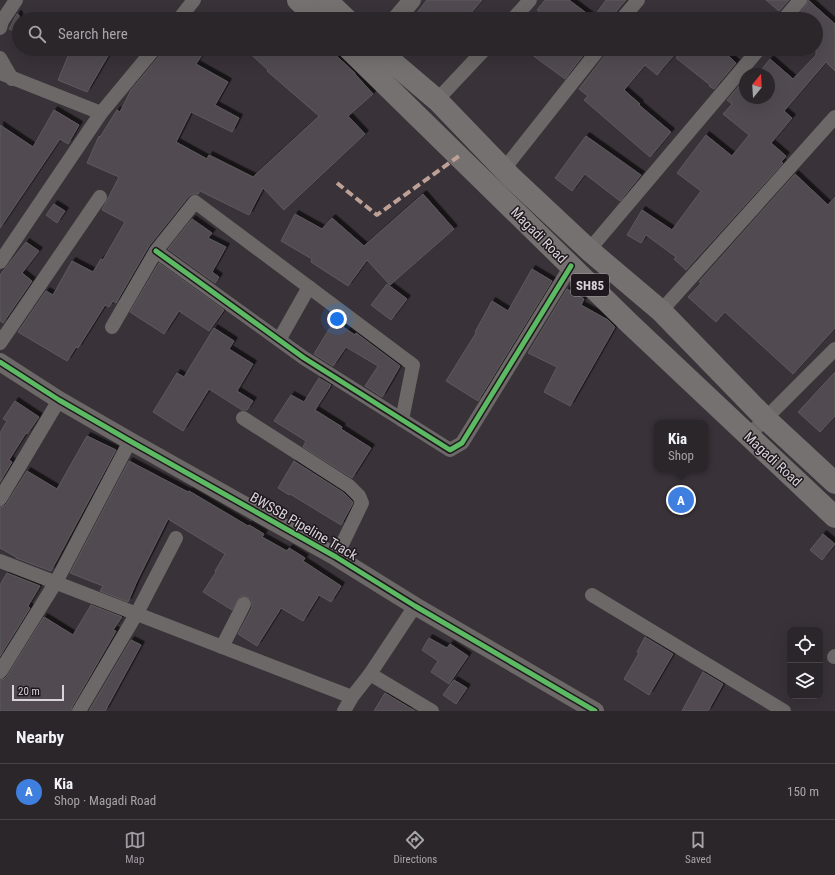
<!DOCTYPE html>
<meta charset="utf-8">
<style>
body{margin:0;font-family:"Roboto Condensed",sans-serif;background:#373236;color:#f1f3f6}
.controls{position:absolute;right:12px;bottom:12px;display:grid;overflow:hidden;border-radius:8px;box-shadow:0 4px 16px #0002}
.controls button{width:36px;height:36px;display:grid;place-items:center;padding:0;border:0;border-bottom:1px solid #474347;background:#2b262a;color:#f1f3f6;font:20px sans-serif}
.compass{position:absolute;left:739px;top:68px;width:36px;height:36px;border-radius:50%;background:#2b262a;box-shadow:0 4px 16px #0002;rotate:18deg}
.scale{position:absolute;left:12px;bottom:10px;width:52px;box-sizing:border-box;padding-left:4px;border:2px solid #dad2d9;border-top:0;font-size:11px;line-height:14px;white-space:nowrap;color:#dad2d9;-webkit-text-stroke:3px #1f191e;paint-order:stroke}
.you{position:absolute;left:337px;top:319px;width:14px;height:14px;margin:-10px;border:3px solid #fff;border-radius:50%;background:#1a73e8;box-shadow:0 0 0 6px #1a73e833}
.badge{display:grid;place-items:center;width:26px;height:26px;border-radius:50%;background:#a29aa1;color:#fff;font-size:13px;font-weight:700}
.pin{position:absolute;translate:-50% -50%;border:2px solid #fff;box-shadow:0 1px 4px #0006}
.popup{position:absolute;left:654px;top:420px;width:54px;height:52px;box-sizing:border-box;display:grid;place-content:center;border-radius:8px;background:#2b262a;filter:drop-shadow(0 1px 3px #0005);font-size:13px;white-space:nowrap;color:#a6a5a8}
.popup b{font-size:15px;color:#f1f3f6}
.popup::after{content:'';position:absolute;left:50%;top:100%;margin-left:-8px;border:8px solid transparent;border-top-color:#2b262a}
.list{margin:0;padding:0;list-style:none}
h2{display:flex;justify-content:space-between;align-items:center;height:52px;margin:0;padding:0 16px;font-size:17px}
h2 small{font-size:13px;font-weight:400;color:#a6a5a8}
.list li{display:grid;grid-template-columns:26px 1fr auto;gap:12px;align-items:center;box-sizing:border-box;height:56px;padding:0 16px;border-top:1px solid #474347}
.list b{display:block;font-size:15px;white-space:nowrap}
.list p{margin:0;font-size:13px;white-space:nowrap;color:#a6a5a8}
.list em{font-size:13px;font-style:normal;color:#a6a5a8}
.icon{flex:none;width:22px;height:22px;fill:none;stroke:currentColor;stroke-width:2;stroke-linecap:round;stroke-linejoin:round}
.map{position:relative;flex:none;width:835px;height:711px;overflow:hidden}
.search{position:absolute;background:#2b262a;box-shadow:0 4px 16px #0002;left:12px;right:12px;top:12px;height:44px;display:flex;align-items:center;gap:10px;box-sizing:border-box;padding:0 14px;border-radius:22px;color:#a6a5a8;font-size:15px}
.sheet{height:108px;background:#2b262a}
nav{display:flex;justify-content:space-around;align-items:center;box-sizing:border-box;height:56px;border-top:1px solid #474347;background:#2b262a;font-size:11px;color:#a6a5a8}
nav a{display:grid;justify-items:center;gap:2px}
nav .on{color:#a29aa1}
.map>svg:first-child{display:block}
.building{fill:#514c51;stroke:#5e595e;filter:url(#shadow)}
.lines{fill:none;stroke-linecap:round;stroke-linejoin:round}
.minor{stroke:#6b6867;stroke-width:14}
.tertiary{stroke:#6b6867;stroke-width:18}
.primary{stroke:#757171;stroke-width:22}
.quiet{stroke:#bda197;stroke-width:4;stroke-dasharray:8 4;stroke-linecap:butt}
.cycleway-casing{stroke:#1f191e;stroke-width:8}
.cycleway{stroke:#5cba63;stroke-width:5}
.labels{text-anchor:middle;stroke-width:3;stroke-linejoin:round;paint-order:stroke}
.shield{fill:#1f191e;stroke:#a29aa1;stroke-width:1}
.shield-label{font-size:13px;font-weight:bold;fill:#dad2d9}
.street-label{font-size:14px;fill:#dad2d9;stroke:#1f191e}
</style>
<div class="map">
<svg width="835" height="711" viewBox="0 0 835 711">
<defs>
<filter id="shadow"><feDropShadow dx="3.5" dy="-3.5" stdDeviation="0" flood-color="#0009"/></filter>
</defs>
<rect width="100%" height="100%" fill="#393238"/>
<g class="building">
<polygon points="427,0 482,0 466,19 412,19"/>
<polygon points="545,0 569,0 593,18 606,0 626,0 610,19 549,19 537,10"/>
<polygon points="766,0 789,0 779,11"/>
<polygon points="808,0 835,24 835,71 826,62 784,111 792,118 771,143 786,156 781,162 783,163 686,270 674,259 676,257 646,235 641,243 627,235 642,210 672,230 701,191 677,173 706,135 732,156 749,135 723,114 732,104 727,100 745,79 745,98 769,98 769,74 758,74 770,59 793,79 816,55 816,49 820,44 816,41 816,19 795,19 806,5"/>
<polygon points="17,14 19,15 19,32 9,29"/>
<polygon points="71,49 112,49 87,92 58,80"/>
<polygon points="162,49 206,49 196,64 228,82 215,105 239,118 232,132 191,112 176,142 207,159 209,155 253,177 319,116 267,71 268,70 245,49 329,49 355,73 355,74 373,94 348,116 365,134 284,210 263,188 249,215 200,191 198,194 192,194 189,196 149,246 116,303 113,301 109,307 105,305 78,348 76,347 67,361 18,332 46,291 53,295 72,261 93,272 101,259 103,260 125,222 102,210 119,177 87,163 99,136 100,137 117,110 120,112 131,90 161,54"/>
<polygon points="524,49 588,49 565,79"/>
<polygon points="607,49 679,49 657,75 645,65 624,90 640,104 639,105 671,132 650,157 584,100 588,96 579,89 606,54"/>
<polygon points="683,49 721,49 736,63 714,89 709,86 710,85 676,58"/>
<polygon points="54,110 79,125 68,144 60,139 0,228 0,125 33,147"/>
<polygon points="586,136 641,175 620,201 585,174 572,191 555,178"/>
<polygon points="795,174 828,205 835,197 835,328 793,374 725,312 716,322 688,297 701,283 699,282"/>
<polygon points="423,194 454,229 390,285 367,260 348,286 311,262 312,259 281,241 295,214 322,229 332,218 364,246"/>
<polygon points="54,204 65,211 57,223 46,215"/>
<polygon points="192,219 212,233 208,238 226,247 212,272 219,277 215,283 168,249"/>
<polygon points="26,242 39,251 22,273 32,281 3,323 0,321 0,275"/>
<polygon points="159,263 224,310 209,331 179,311 164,334 130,312"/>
<polygon points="532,269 552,281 478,401 446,381 476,333 475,332 492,301 508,311"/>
<polygon points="387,284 407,299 391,320 371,305"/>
<polygon points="567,289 584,299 581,305 608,320 615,327 570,406 544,392 557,367 528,353"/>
<polygon points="334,321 355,335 356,333 400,366 382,397 365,386 378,366 346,347 333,366 314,354"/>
<polygon points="214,328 234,341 229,349 253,364 237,391 253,401 247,410 242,410 209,389 183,431 153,412 177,373 184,377"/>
<polygon points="835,372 835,416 820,432 798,412"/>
<polygon points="319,378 331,385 315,410 342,427 341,429 371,448 352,478 303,447 306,441 274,421 291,395 304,402"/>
<polygon points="15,401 39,417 27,434 26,433 9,460 12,462 0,482 0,433 7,421 3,419"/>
<polygon points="87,436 116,450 51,571 16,558 16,557 0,548 0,507 4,506 7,503 27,471 57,489"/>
<polygon points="129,461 188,492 189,491 248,526 249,525 264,534 262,537 287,551 289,548 305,558 303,561 341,586 331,602 319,595 303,621 281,608 257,646 238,634 252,608 252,603 251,599 244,596 240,597 232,610 203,592 216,572 215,571 225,554 168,519 137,581 128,602 100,591 103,586 70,573"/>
<polygon points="294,461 344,493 352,501 353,503 341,525 290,494 289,495 278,488"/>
<polygon points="823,534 835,544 822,560 810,550"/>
<polygon points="7,573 40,586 28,606 30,608 0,656 0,585"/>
<polygon points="91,605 122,617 113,630 116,631 72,707 71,711 0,711 0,680 4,679 7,676 44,617 73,635"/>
<polygon points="645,637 673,654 649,695 624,679 639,653 637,652"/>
<polygon points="429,638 447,648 450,644 468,656 449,684 431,672 438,661 422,650"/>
<polygon points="131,640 141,645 105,711 89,711"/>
<polygon points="703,672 723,684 708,711 682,711"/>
<polygon points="454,680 467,688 456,704 443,695"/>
<polygon points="385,693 415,711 374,711"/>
</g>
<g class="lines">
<g class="minor">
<polyline points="179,19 194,0"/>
<polyline points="513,19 530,0"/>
<polyline points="622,19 638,0"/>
<polyline points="784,19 800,0"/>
<polyline points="0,28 2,21 16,0"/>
<polyline points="0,58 12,79"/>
<polyline points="0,73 101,113"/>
<polyline points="437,100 485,49"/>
<polyline points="504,169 599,49"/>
<polyline points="589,250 759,49"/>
<polyline points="156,251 304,358 450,450 462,443 571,266"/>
<polyline points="0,262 101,113 154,49"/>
<polyline points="661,311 835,117"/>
<polyline points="112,327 156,251 195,202 413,365 402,420"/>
<polyline points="279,340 309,287"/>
<polyline points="0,343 100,197"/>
<polyline points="243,418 349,486 359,496 362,503 336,557"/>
<polyline points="748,436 835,349"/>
<polyline points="0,499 59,400"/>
<polyline points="0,561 352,697"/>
<polyline points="592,595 784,711"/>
<polyline points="222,647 244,604"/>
<polyline points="834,657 835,656"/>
<polyline points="0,672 56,582 130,441"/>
<polyline points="370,674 432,711"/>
<polyline points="79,711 137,613 176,538"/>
<polyline points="344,711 352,697 370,674 415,606"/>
</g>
<g class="tertiary">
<polyline points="396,19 412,0"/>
<polyline points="0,362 59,400 130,441 336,557 415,606 595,711"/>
</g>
<g class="primary">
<polyline points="298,0 319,19"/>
<polyline points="326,0 346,19"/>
<polyline points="349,49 629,323 835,517"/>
<polyline points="377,49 437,100 511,177 589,250 661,311 766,419 835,483"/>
</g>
<polyline class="quiet" points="337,183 377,215 459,156"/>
<defs>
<g id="cycleway">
<polyline points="156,251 304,358 450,450 462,443 571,266"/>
<polyline points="0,362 59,400 130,441 336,557 415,606 595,711"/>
</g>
</defs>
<use href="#cycleway" class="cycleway-casing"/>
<use href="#cycleway" class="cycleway"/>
</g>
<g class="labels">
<rect class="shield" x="571" y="274" width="38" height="22" rx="3"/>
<g class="shield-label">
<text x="590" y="290">SH85</text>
</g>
<g class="street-label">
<text transform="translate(539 235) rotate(45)" y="5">Magadi Road</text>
<text transform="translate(773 459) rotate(43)" y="5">Magadi Road</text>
<text transform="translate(304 526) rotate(30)" y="5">BWSSB Pipeline Track</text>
</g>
</g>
</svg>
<div class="controls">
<button><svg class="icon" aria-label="locate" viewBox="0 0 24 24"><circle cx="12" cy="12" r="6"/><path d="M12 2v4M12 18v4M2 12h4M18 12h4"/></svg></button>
<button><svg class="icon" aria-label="layers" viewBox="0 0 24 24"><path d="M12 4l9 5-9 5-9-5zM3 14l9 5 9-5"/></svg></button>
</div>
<svg class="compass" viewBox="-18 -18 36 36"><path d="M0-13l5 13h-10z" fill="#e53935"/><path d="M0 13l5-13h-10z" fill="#a6a5a8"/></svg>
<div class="scale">20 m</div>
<div class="you"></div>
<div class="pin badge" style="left:681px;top:500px;background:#3f7fe0">A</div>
<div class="popup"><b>Kia</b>Shop</div>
<div class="search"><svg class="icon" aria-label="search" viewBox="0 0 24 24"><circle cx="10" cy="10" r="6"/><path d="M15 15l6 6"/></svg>Search here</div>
</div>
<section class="sheet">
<h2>Nearby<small></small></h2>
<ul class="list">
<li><span class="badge" style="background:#3f7fe0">A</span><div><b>Kia</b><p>Shop · Magadi Road</p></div><em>150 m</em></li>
</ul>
</section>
<nav>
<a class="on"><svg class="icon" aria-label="map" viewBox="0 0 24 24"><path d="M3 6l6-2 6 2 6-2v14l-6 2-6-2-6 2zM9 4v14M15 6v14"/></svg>Map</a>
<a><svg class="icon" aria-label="directions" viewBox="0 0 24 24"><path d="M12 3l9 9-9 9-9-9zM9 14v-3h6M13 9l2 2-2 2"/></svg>Directions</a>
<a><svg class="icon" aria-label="saved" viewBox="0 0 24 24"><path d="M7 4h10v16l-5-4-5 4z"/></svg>Saved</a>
</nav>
